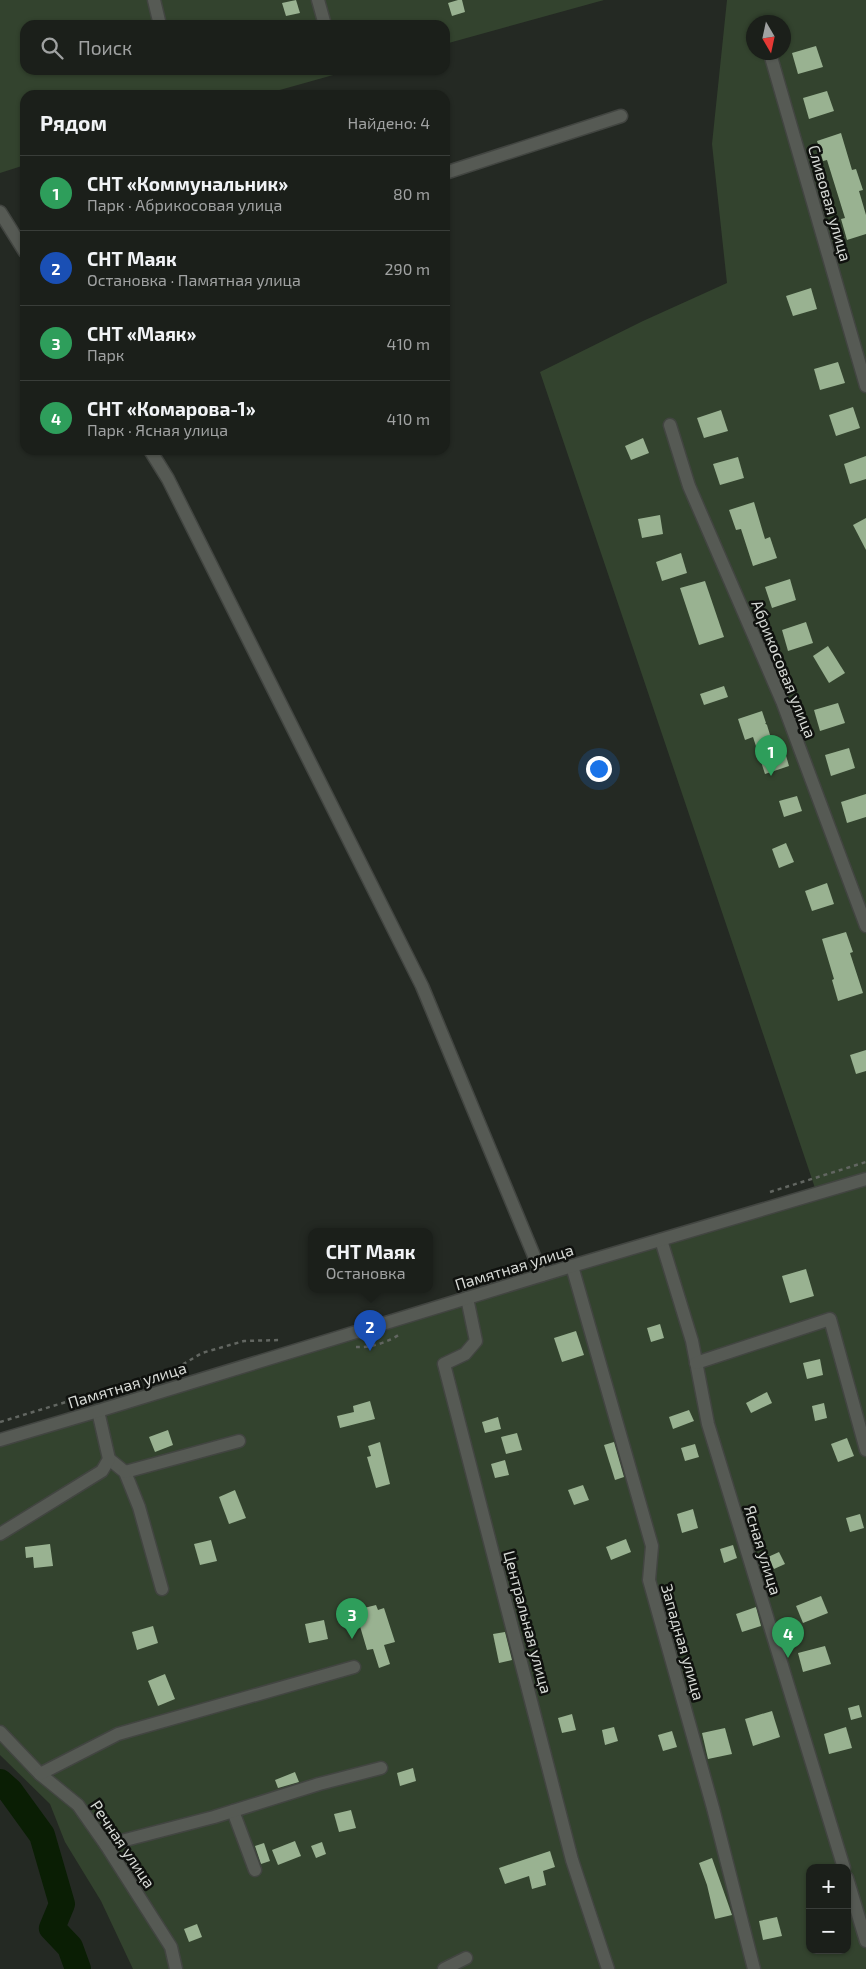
<!DOCTYPE html>
<html lang="ru">
<meta charset="utf-8">
<style>
body{margin:0;font-family:"Exo 2",sans-serif;background:#282c27;color:#f1f3f6}
.controls{position:absolute;right:15px;bottom:15px;display:grid;overflow:hidden;border-radius:10px;box-shadow:0 1px 4px #0004}
.controls button{width:45px;height:45px;display:grid;place-items:center;padding:0;border:0;border-bottom:1px solid #393d39;background:#1b1f1a;color:#f1f3f6;font:25px sans-serif}
.compass{position:absolute;left:746px;top:15px;width:45px;height:45px;border-radius:50%;background:#1b1f1a;box-shadow:0 1px 4px #0004;rotate:171deg}
.you{position:absolute;left:598px;top:768px;width:18px;height:18px;margin:-12px;border:4px solid #fff;border-radius:50%;background:#1a73e8;box-shadow:0 0 0 8px #1a73e833}
.badge{display:grid;place-items:center;width:32px;height:32px;border-radius:50%;background:#bca0f2;color:#fff;font-size:16px;font-weight:700}
.pin{position:absolute;translate:-50% -41px;filter:drop-shadow(0 1px 2px #0008)}
.pin::after{content:'';position:absolute;top:26px;width:18px;height:15px;background:inherit;clip-path:polygon(0 0,100% 0,50% 100%)}
.popup{position:absolute;left:308px;top:1228px;width:125px;height:65px;box-sizing:border-box;display:grid;place-content:center;border-radius:10px;background:#1b1f1a;filter:drop-shadow(0 1px 4px #0005);font-size:16px;white-space:nowrap;color:#a0a2a2}
.popup b{font-size:19px;color:#f1f3f6}
.popup::after{content:'';position:absolute;left:50%;top:100%;margin-left:-10px;border:10px solid transparent;border-top-color:#1b1f1a}
.list{margin:0;padding:0;list-style:none}
h2{display:flex;justify-content:space-between;align-items:center;height:65px;margin:0;padding:0 20px;font-size:21px}
h2 small{font-size:16px;font-weight:400;color:#a0a2a2}
.list li{display:grid;grid-template-columns:32px 1fr auto;gap:15px;align-items:center;box-sizing:border-box;height:75px;padding:0 20px;border-top:1px solid #393d39}
.list b{display:block;font-size:19px;white-space:nowrap}
.list p{margin:0;font-size:16px;white-space:nowrap;color:#a0a2a2}
.list em{font-size:16px;font-style:normal;color:#a0a2a2}
.icon{flex:none;width:28px;height:28px;fill:none;stroke:currentColor;stroke-width:2;stroke-linecap:round;stroke-linejoin:round}
.map{position:relative;flex:none;width:866px;height:1969px;overflow:hidden}
.search{position:absolute;background:#1b1f1a;box-shadow:0 1px 4px #0004;left:20px;top:20px;width:430px;height:55px;display:flex;align-items:center;gap:12px;box-sizing:border-box;padding:0 18px;border-radius:15px;color:#a0a2a2;font-size:19px}
.panel{position:absolute;background:#1b1f1a;box-shadow:0 1px 4px #0004;left:20px;top:90px;width:430px;height:365px;border-radius:15px}
.map>svg:first-child{display:block}
.green{fill:#33432e;fill-rule:evenodd}
.lines{fill:none;stroke-linecap:round;stroke-linejoin:round}
.river{stroke:#0a1e04;stroke-width:26}
.building{fill:#99b291}
.minor-casing{stroke:#424541;stroke-width:15}
.tertiary-casing{stroke:#424541;stroke-width:15}
.path{stroke:#626661;stroke-width:2.5;stroke-dasharray:4 4;stroke-linecap:butt}
.minor{stroke:#565a54;stroke-width:12}
.tertiary{stroke:#565a54;stroke-width:12}
.labels{text-anchor:middle;stroke-width:5;stroke-linejoin:round;paint-order:stroke}
.street-label{font-size:16px;fill:#d7dad6;stroke:#0f110e}
</style>
<div class="map">
<svg width="866" height="1969" viewBox="0 0 866 1969">
<rect width="100%" height="100%" fill="#242923"/>
<g class="green">
<polygon points="0,0 604,0 445,44 445,25 25,25 25,70 351,70 262,95 25,95 25,165 0,173"/>
<path d="M727 0H866V1969H133L101 1901 65 1842 50 1804 0 1755V1440L817 1194 540 372 643 321 727 283 712 144ZM754 22H784V52H754ZM810 1868H847V1950H810Z"/>
</g>
<g class="lines">
<polyline class="river" points="0,1782 10,1791 42,1835 62,1904 52,1928 70,1947 78,1969"/>
</g>
<g class="building">
<polygon points="296,0 300,13 286,16 282,3"/>
<polygon points="458,0 462,0 465,12 452,16 448,3"/>
<polygon points="816,46 823,67 798,74 792,53"/>
<polygon points="827,91 834,111 809,119 803,98"/>
<polygon points="841,133 852,170 856,169 863,190 859,191 866,215 866,234 847,240 841,219 845,218 827,160 823,161 817,141"/>
<polygon points="811,288 817,309 793,316 786,296"/>
<polygon points="838,362 845,383 820,390 814,369"/>
<polygon points="853,407 860,428 836,436 829,415"/>
<polygon points="721,410 728,431 704,438 697,418"/>
<polygon points="643,438 649,453 631,460 625,446"/>
<polygon points="866,456 866,479 850,484 844,464"/>
<polygon points="738,457 744,478 720,485 713,464"/>
<polygon points="754,502 765,539 770,537 777,558 753,566 741,529 736,530 729,510"/>
<polygon points="660,515 663,534 642,538 638,519"/>
<polygon points="866,518 866,550 853,525"/>
<polygon points="681,553 687,573 662,581 656,562"/>
<polygon points="790,579 796,600 772,608 765,587"/>
<polygon points="705,581 724,637 699,645 680,588"/>
<polygon points="806,622 813,643 788,651 782,630"/>
<polygon points="828,646 845,673 829,683 813,656"/>
<polygon points="724,686 728,697 704,705 700,694"/>
<polygon points="838,703 845,723 820,731 814,710"/>
<polygon points="762,711 766,723 765,723 767,725 774,748 783,745 789,766 765,774 753,737 745,740 738,719"/>
<polygon points="849,748 855,768 831,776 825,755"/>
<polygon points="866,794 866,817 847,823 841,802"/>
<polygon points="797,796 802,811 784,817 779,801"/>
<polygon points="786,843 794,862 779,868 772,849"/>
<polygon points="827,883 834,904 812,911 805,891"/>
<polygon points="846,932 853,952 850,953 863,993 838,1001 832,980 834,979 822,939"/>
<polygon points="866,1050 866,1071 856,1074 850,1055"/>
<polygon points="806,1269 814,1296 790,1303 782,1276"/>
<polygon points="660,1324 664,1338 651,1342 647,1328"/>
<polygon points="576,1331 584,1355 562,1362 554,1338"/>
<polygon points="820,1359 823,1375 807,1379 803,1363"/>
<polygon points="767,1392 772,1403 751,1413 746,1403"/>
<polygon points="370,1401 375,1419 340,1428 337,1416 354,1412 353,1406"/>
<polygon points="824,1403 827,1418 815,1421 812,1406"/>
<polygon points="689,1410 694,1421 673,1429 669,1417"/>
<polygon points="498,1417 501,1429 485,1433 482,1422"/>
<polygon points="168,1430 173,1445 155,1452 149,1437"/>
<polygon points="517,1433 522,1450 506,1454 501,1437"/>
<polygon points="847,1438 854,1456 838,1462 831,1444"/>
<polygon points="380,1442 390,1484 376,1488 367,1457 371,1456 368,1446"/>
<polygon points="614,1442 624,1477 615,1480 604,1445"/>
<polygon points="695,1444 699,1457 685,1461 681,1448"/>
<polygon points="505,1460 509,1475 495,1478 491,1464"/>
<polygon points="583,1485 589,1500 574,1505 568,1490"/>
<polygon points="235,1490 246,1518 229,1524 219,1497"/>
<polygon points="693,1509 698,1528 682,1533 677,1514"/>
<polygon points="860,1514 864,1528 850,1532 846,1518"/>
<polygon points="626,1539 631,1552 611,1560 606,1547"/>
<polygon points="211,1540 217,1561 200,1565 194,1544"/>
<polygon points="50,1544 53,1566 34,1568 33,1557 26,1558 25,1547"/>
<polygon points="733,1545 737,1558 724,1563 720,1549"/>
<polygon points="779,1552 785,1564 774,1569 768,1557"/>
<polygon points="821,1596 828,1613 803,1623 796,1606"/>
<polygon points="376,1605 378,1610 384,1608 395,1642 384,1645 390,1664 379,1668 373,1649 367,1650 357,1616 366,1613 364,1608"/>
<polygon points="756,1607 761,1626 742,1632 736,1614"/>
<polygon points="324,1620 328,1639 309,1643 305,1624"/>
<polygon points="153,1626 158,1643 137,1650 132,1632"/>
<polygon points="505,1632 512,1660 499,1663 493,1634"/>
<polygon points="825,1646 831,1664 803,1672 798,1653"/>
<polygon points="165,1674 175,1699 158,1706 148,1681"/>
<polygon points="859,1705 862,1717 851,1720 848,1708"/>
<polygon points="772,1711 780,1737 753,1746 745,1719"/>
<polygon points="572,1714 576,1730 562,1733 558,1718"/>
<polygon points="614,1727 618,1741 605,1745 602,1730"/>
<polygon points="846,1727 852,1748 829,1754 824,1734"/>
<polygon points="725,1728 732,1754 708,1759 702,1733"/>
<polygon points="672,1731 677,1747 663,1751 658,1735"/>
<polygon points="413,1768 416,1781 400,1786 397,1773"/>
<polygon points="295,1772 299,1782 278,1788 275,1780"/>
<polygon points="351,1810 356,1828 339,1832 334,1814"/>
<polygon points="295,1841 301,1856 278,1865 272,1850"/>
<polygon points="322,1842 326,1854 316,1858 311,1846"/>
<polygon points="264,1843 270,1861 261,1864 255,1846"/>
<polygon points="550,1851 555,1867 543,1871 546,1885 532,1889 529,1876 505,1884 499,1868"/>
<polygon points="712,1858 732,1915 715,1919 707,1885 699,1863"/>
<polygon points="777,1917 782,1936 763,1940 759,1921"/>
<polygon points="197,1924 202,1937 189,1942 184,1929"/>
</g>
<g class="lines">
<defs>
<g id="minor">
<polyline points="154,0 160,25"/>
<polyline points="318,0 325,25"/>
<polyline points="771,57 866,386"/>
<polyline points="445,173 621,116"/>
<polyline points="0,212 25,252"/>
<polyline points="670,425 689,486 782,701 866,926"/>
<polyline points="150,450 168,479 422,986 542,1275"/>
<polyline points="661,1240 692,1341 708,1424 844,1868"/>
<polyline points="572,1266 652,1546 649,1580 713,1808 754,1969"/>
<polyline points="467,1298 476,1341 465,1354 444,1364 572,1860 608,1969"/>
<polyline points="696,1363 830,1319 866,1450"/>
<polyline points="109,1459 125,1472 139,1507 162,1589"/>
<polyline points="125,1472 239,1441"/>
<polyline points="0,1534 102,1471 109,1459 98,1411"/>
<polyline points="0,1732 40,1774 78,1805 106,1845 171,1947 176,1969"/>
<polyline points="40,1774 118,1734 354,1667"/>
<polyline points="233,1811 255,1870"/>
<polyline points="106,1845 214,1817 319,1784 381,1768"/>
<polyline points="847,1878 866,1941"/>
<polyline points="444,1969 466,1958"/>
</g>
<polyline id="tertiary" points="0,1440 98,1411 572,1266 866,1179"/>
</defs>
<use href="#minor" class="minor-casing"/>
<use href="#tertiary" class="tertiary-casing"/>
<g class="path">
<polyline points="770,1192 866,1162"/>
<path d="M356 1347C370 1348 389 1342 400 1334"/>
<polyline points="0,1422 175,1369 202,1353 244,1341 281,1340"/>
</g>
<use href="#minor" class="minor"/>
<use href="#tertiary" class="tertiary"/>
</g>
<g class="labels">
<g class="street-label">
<text transform="translate(830 203) rotate(74)" y="6">Сливовая улица</text>
<text transform="translate(784 669) rotate(68)" y="6">Абрикосовая улица</text>
<text transform="translate(514 1267) rotate(-17)" y="6">Памятная улица</text>
<text transform="translate(127 1385) rotate(-17)" y="6">Памятная улица</text>
<text transform="translate(763 1550) rotate(73)" y="6">Ясная улица</text>
<text transform="translate(528 1622) rotate(75)" y="6">Центральная улица</text>
<text transform="translate(683 1642) rotate(74)" y="6">Западная улица</text>
<text transform="translate(123 1844) rotate(56)" y="6">Речная улица</text>
</g>
</g>
</svg>
<div class="controls">
<button>+</button>
<button>−</button>
</div>
<svg class="compass" viewBox="-18 -18 36 36"><path d="M0-13l5 13h-10z" fill="#e53935"/><path d="M0 13l5-13h-10z" fill="#a0a2a2"/></svg>
<div class="you"></div>
<div class="pin badge" style="left:771px;top:776px;background:#2e9e5b">1</div>
<div class="pin badge" style="left:370px;top:1351px;background:#1a4fb4">2</div>
<div class="popup"><b>СНТ Маяк</b>Остановка</div>
<div class="pin badge" style="left:352px;top:1639px;background:#2e9e5b">3</div>
<div class="pin badge" style="left:788px;top:1658px;background:#2e9e5b">4</div>
<div class="search"><svg class="icon" aria-label="search" viewBox="0 0 24 24"><circle cx="10" cy="10" r="6"/><path d="M15 15l6 6"/></svg>Поиск</div>
<section class="panel">
<h2>Рядом<small>Найдено: 4</small></h2>
<ul class="list">
<li><span class="badge" style="background:#2e9e5b">1</span><div><b>СНТ «Коммунальник»</b><p>Парк · Абрикосовая улица</p></div><em>80 m</em></li>
<li><span class="badge" style="background:#1a4fb4">2</span><div><b>СНТ Маяк</b><p>Остановка · Памятная улица</p></div><em>290 m</em></li>
<li><span class="badge" style="background:#2e9e5b">3</span><div><b>СНТ «Маяк»</b><p>Парк</p></div><em>410 m</em></li>
<li><span class="badge" style="background:#2e9e5b">4</span><div><b>СНТ «Комарова-1»</b><p>Парк · Ясная улица</p></div><em>410 m</em></li>
</ul>
</section>
</div>
